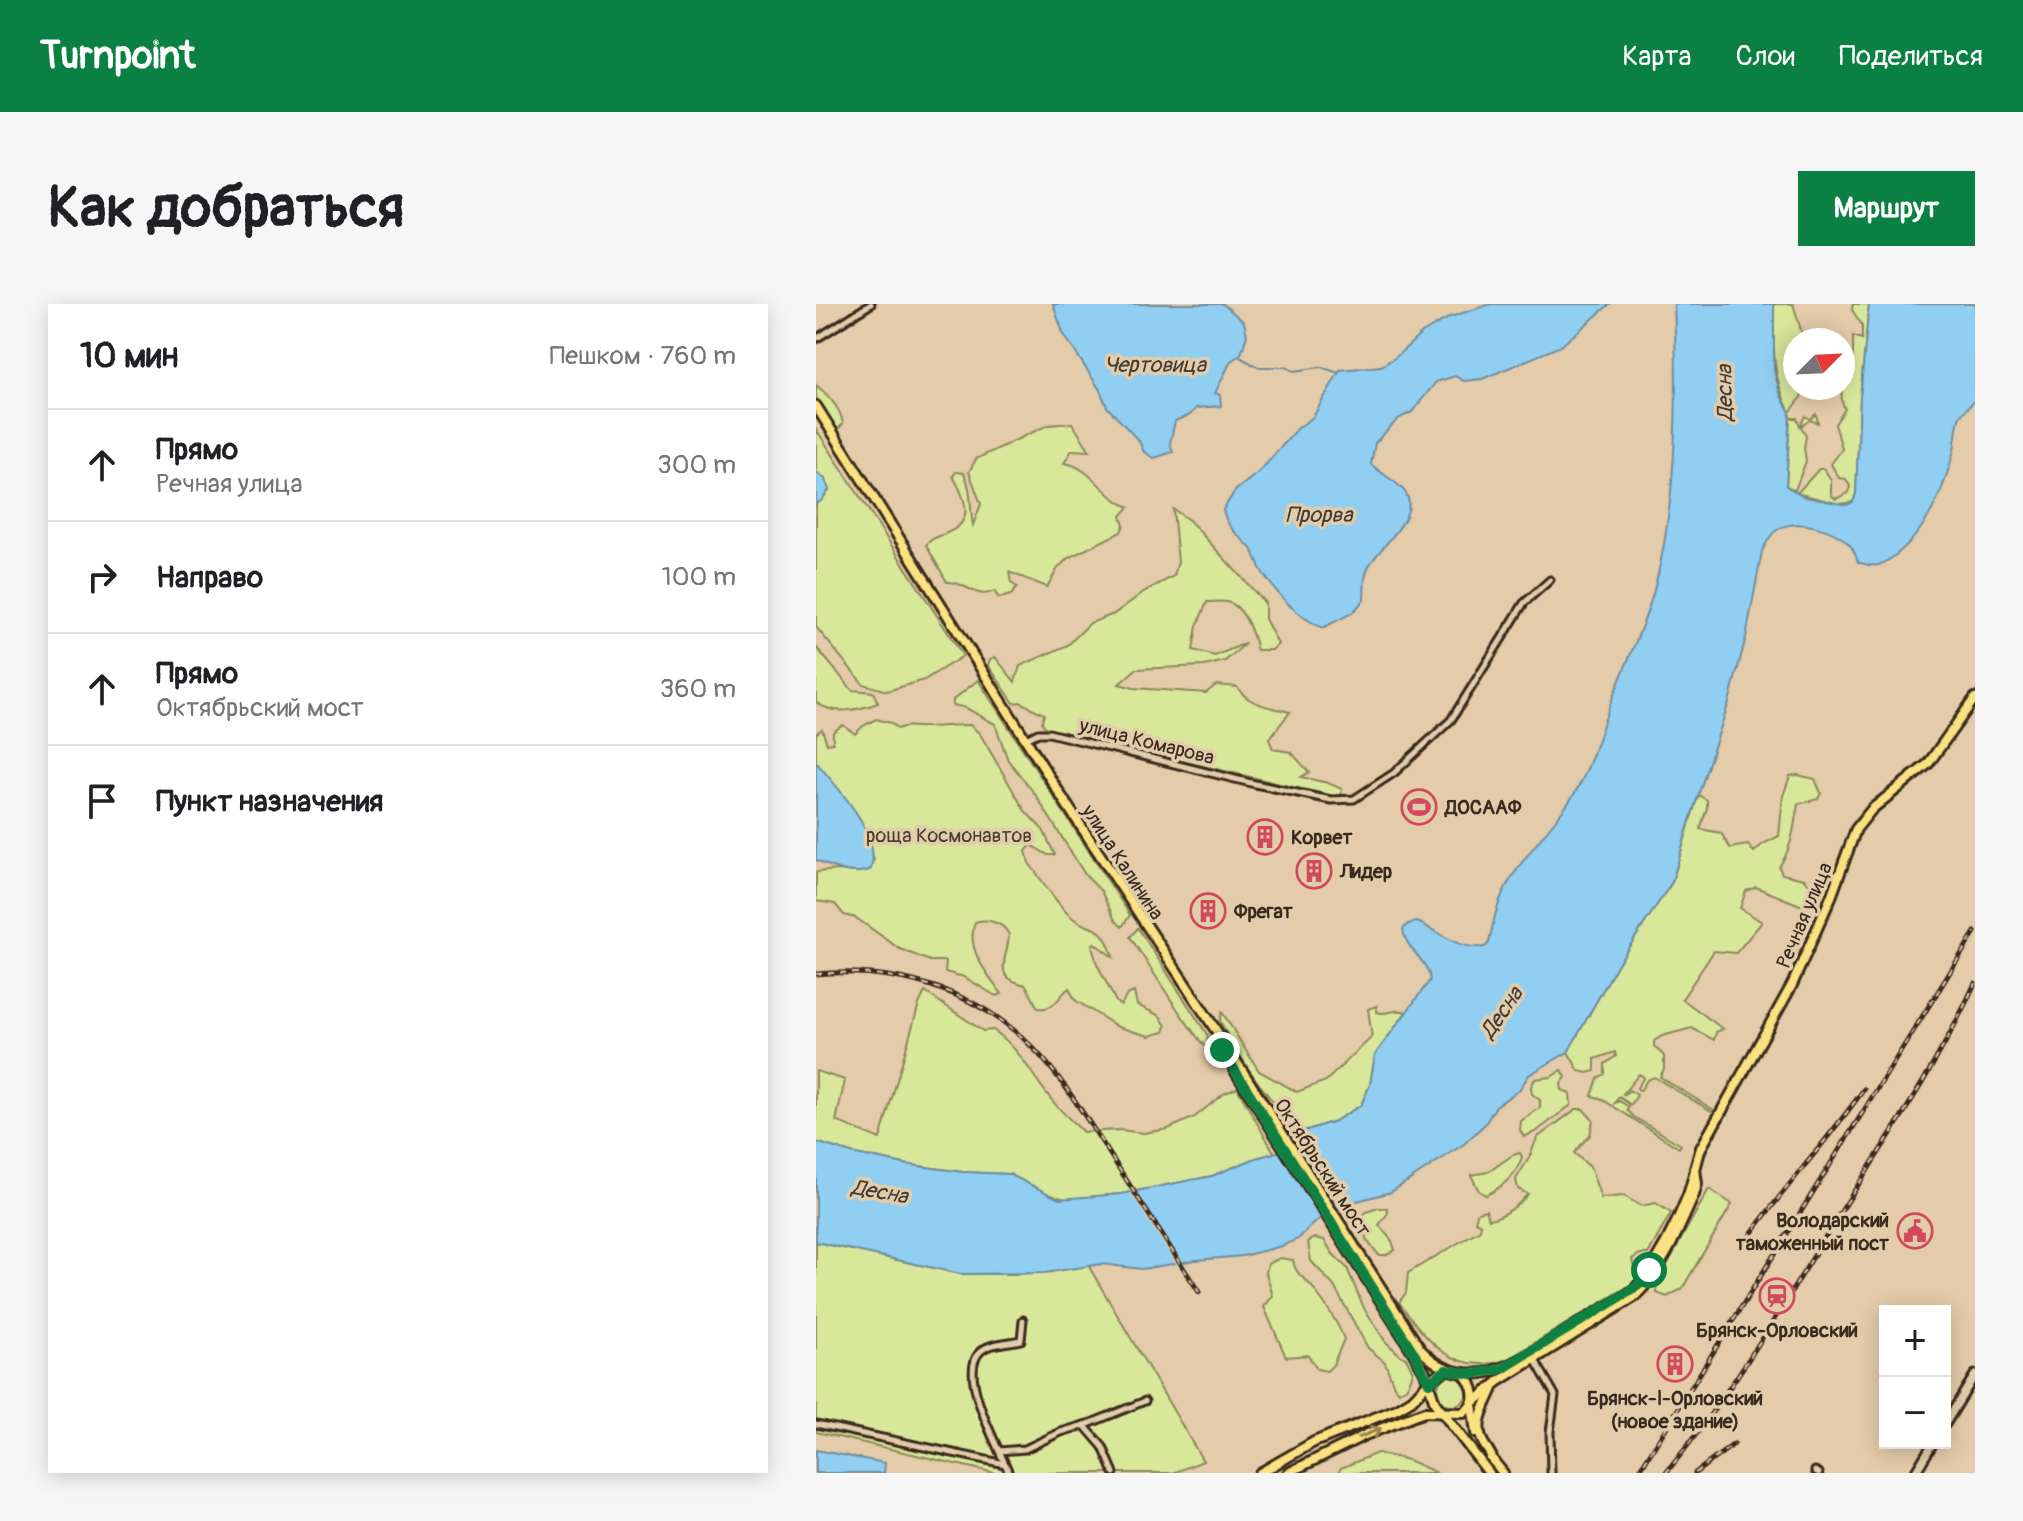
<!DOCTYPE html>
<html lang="ru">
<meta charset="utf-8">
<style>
body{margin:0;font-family:Pangolin,sans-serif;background:#f6f6f6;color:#202124}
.controls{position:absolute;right:24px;bottom:24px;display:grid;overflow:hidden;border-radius:0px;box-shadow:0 4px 20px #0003}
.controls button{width:72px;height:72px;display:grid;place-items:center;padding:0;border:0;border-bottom:2px solid #e0e0e0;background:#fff;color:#202124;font:40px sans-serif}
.compass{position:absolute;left:967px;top:24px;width:72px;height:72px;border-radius:50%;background:#fff;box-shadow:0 4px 20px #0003;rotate:66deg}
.stop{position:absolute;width:24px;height:24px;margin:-18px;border:6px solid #0b8043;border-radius:50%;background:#fff}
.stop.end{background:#0b8043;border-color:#fff;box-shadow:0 2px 8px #0008}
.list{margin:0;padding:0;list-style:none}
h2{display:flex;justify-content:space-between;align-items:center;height:104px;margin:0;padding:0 32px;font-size:34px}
h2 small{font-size:26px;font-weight:400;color:#757577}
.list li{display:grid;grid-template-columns:52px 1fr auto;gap:24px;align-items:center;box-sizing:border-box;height:112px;padding:0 32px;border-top:2px solid #e0e0e0}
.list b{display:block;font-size:30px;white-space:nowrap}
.list p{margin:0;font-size:26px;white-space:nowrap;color:#757577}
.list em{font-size:26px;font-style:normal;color:#757577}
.icon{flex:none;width:44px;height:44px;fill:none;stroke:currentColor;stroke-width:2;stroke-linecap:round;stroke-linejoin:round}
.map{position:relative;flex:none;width:1159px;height:1169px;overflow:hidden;border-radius:0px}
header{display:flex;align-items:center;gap:48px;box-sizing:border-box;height:112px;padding:0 40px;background:#0b8043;color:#fff}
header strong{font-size:38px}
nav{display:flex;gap:44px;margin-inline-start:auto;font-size:28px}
.intro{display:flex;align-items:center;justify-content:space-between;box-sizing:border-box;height:192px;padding:0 48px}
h1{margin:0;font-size:56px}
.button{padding:20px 36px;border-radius:0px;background:#0b8043;color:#fff;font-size:28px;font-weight:700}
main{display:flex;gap:48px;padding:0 48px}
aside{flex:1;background:#fff;border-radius:0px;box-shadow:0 4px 20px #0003}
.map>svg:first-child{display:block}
.green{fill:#d9e79a;stroke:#8a885c;stroke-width:2}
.water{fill:#91cff2;stroke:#6f8d9d;stroke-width:2}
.pier{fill:#e4cba9}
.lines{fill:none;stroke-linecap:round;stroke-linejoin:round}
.stream{stroke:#6f8d9d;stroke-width:2}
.street-casing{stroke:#3b2a1e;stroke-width:11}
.secondary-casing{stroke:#3b2a1e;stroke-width:13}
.primary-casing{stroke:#3b2a1e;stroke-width:14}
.street{stroke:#e1cdab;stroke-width:5}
.secondary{stroke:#e1cdab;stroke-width:7}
.primary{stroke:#fae181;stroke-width:8}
.rail-casing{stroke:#3b2a1e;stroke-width:5}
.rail{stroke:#e1cdab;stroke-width:2;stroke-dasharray:6;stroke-linecap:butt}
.oneway{stroke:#9a8650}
.route{stroke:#0b8043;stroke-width:10}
.labels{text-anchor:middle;stroke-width:7;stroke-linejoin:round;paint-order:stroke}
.street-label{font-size:20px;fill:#3b2a1e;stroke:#e1cdab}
.poi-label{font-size:20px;font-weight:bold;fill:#3b2a1e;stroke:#e1cdab;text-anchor:start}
.park-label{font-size:20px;fill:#4b3d2a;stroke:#e1cdab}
.water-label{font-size:22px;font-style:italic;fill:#443a33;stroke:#e1cdab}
</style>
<header>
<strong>Turnpoint</strong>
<nav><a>Карта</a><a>Слои</a><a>Поделиться</a></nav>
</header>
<div class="intro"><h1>Как добраться</h1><a class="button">Маршрут</a></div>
<main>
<aside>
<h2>10 мин<small>Пешком · 760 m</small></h2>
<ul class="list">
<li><svg class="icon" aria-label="ahead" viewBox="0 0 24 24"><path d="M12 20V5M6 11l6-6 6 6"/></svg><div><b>Прямо</b><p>Речная улица</p></div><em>300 m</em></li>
<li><svg class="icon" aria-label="right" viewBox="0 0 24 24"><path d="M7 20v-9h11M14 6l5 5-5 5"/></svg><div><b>Направо</b></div><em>100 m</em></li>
<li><svg class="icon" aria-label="ahead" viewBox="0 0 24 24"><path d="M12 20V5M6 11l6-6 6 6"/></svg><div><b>Прямо</b><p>Октябрьский мост</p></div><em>360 m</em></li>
<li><svg class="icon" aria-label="arrive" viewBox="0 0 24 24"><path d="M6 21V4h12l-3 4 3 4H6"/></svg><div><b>Пункт назначения</b></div></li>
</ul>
</aside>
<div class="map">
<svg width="1159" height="1169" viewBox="0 0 1159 1169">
<rect width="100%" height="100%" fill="#e4cba9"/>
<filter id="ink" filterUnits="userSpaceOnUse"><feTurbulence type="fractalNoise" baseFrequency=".0125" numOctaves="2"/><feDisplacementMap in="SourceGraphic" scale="16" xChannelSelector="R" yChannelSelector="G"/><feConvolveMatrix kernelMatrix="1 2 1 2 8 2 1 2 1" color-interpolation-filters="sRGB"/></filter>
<g filter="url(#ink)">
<g class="green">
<path d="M958 0H977L988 36H979V84H987C987 93 980 101 974 108 954 70 958 41 958 0Z"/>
<path d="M1037 0H1053L1044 94 1040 190 1037 198 1023 200 981 189 1003 165H1008L1015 176V191L1020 195 1032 189 1034 182 1030 175 1023 174 1015 160 1026 145 1019 120 1029 105C1021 91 1029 73 1035 60 1038 52 1037 41 1037 32L1046 35V21L1036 6Z"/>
<path d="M0 81C12 91 25 104 27 120L21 126 0 93Z"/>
<polygon points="1000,110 1002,119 994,116 985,122 990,132 988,144 990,157 979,186 970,182 974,114 981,114 984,122 989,112 994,115"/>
<path d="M256 119 274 147 256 146 248 159C276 163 287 193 313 203L305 212 308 221 305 228 252 254 242 264 231 283 193 268 195 279 201 283 195 291 183 294 178 287C162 297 149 277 131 278L110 241C118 232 123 233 133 228 161 216 147 190 137 172L140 168 148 169C157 188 153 203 157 221L165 200 153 168 160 155 232 121Z"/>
<polygon points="0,125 147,352 108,376 71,387 47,380 0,323 0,200 5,197 9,175 0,168"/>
<path d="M357 205 374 217 449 299V315L462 340 456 346H441C437 330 429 302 411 298 405 297 397 298 391 298L381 322 377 346 399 352 430 339 409 357 388 362 320 365 303 380 318 384 390 389 400 381 421 383C432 401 454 403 474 408L453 435 457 445 475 448 493 468 485 473 512 479 526 485 525 492 520 493 230 425 226 418 228 410 204 398 198 399 172 361 174 355 179 353 199 378 204 362 252 341 274 319 298 310 329 287 358 272 362 258Z"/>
<path d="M0 343 36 386 57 388 62 399C42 406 17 412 0 398Z"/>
<polygon points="162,376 314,611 306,623 299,616 285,587 270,572 219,490 192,456 179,420 150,404 137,401 137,396"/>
<path d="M60 415 75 419 82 425C91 420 97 424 107 423 123 423 138 421 154 421L164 430 209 507 227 526 239 551H232L215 541 210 547 213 559C226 576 238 596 253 611 277 632 285 614 297 653L278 639 276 642 281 660 300 698 305 701 311 691 318 688 321 701 344 712 350 722 348 728 333 732 302 723 259 696 253 684C243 691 239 707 222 704L210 681C175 673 191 658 193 631 188 619 172 614 159 618 149 645 171 670 186 690L180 692 148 673 129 668 130 657H114L84 645 40 614 28 611 19 600 0 597V568L24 566 41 568 58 556 44 515 0 458V430L6 425 11 440 17 439V428L27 421 39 430 47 422Z"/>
<path d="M982 471 999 475 1005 489 1002 495 982 500C978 523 976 544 963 563L966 570 988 575 996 583 994 596 989 603 940 583 930 587 924 604 946 618 920 649 898 647 866 695 907 725 900 728 898 736 876 724 846 732 838 737V742L848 752V765L844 773 898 806 897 808 838 773 831 776 824 787 821 784 828 773 823 770 807 790 809 791 813 786 821 791 815 801 803 793 799 799 803 797 813 803 811 806 818 813 865 841 863 844 784 794 776 792 782 774 789 770V760L800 752 799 748 779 755V767L771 769 763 767 752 748 801 661 856 578 882 491 891 496V504L884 525 905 529 914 544 932 541 938 548 947 540 963 532 967 492 974 472Z"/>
<path d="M322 624 392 732 390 744C362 711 339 669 314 633Z"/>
<path d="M109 688 167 727 177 726C204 744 215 771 235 795 244 807 256 817 267 828L303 826 328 829 352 825 379 813 407 790 421 784 459 850 440 854 396 872 305 890 250 895 234 891 193 870 147 868 88 860 35 849 0 838V767L29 776 20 817 64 835 103 700Z"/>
<path d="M561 702V708C571 712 580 703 590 708L559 751 554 781 545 801 519 817 488 827C453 799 424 756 404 717L406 708 443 767 481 788 510 777 556 733 552 705Z"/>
<polygon points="746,766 750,773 745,780 746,786 754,789 755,801 721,827 708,833 704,826 705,817 724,804 724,796 716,790 715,783 719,775 735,773"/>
<path d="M760 805H767L777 816 774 831 758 849 774 863 785 894 808 892 825 902 840 899 855 909 832 950H824L816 955 821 977 692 1055C639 1074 611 1037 583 998L590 989 592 969 664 926 665 920 659 917 662 908 670 906 673 915C688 913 703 901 712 890L702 885 700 875 713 854 721 834Z"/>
<path d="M704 849 706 853C702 870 685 884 670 891L663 887 655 871 672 868 697 851Z"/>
<polygon points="893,885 916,900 866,985 851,993 841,989 840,980"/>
<polygon points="562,904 571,904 572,909 563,921 576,937 579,946 570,951 563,951 551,937 544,916 550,908"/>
<polygon points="499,934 508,936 517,950 531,964 548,1004 569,1037 584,1051 591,1055 597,1068 592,1082 583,1088 578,1082 569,1058 552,1044 518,982 495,957 492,938"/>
<polygon points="0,938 145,970 204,970 272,961 387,1157 357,1169 179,1169 0,1128"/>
<path d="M464 954 477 956C479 971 488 973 496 983 508 998 521 1017 528 1035L517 1061 511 1067 501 1065 492 1051 470 1053 448 1003 457 992 450 969 452 960Z"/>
<circle cx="636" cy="1087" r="15"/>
<polygon points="561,1149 592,1156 621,1169 522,1169 525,1164"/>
</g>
<g class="water">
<polygon points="237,0 407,0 428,18 431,31 425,50 415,57 399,89 404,91 405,102 380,104 374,111 359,117 354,139 357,148 338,154 328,148 323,137 291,103 284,86 247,29"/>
<path d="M675 0H794L745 42 666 75 648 77 639 72 620 78 596 108 582 115 559 139 555 160C563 168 584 180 589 188 606 213 561 244 552 264 547 274 549 285 548 296L536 309 507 324C481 313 463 292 447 269 442 262 441 253 436 246 423 230 413 228 407 206L419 187 444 167 482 124 497 113 524 66 565 62 580 53 606 29 634 13Z"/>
<path d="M858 0H958V66L965 92 974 108 970 182 989 193 1031 201 1037 198 1040 190 1044 94 1053 0H1159V96C1154 102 1146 108 1143 115 1140 125 1140 136 1138 146 1128 185 1113 224 1081 250 1067 261 1060 265 1042 258 1040 252 1038 246 1034 241 1019 225 980 213 961 226 954 230 950 240 946 247L930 333 913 398 875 513 856 578 801 661 752 748 713 771 703 786 680 802 669 820 648 840 575 888 530 900 503 915 482 935 466 942 427 952 380 956 326 965 285 960 229 969 145 970 0 938V838L35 849 88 860 147 868 193 870 243 895 305 890 396 872 440 854 468 846 488 827 519 817 545 801 554 781 559 751 614 676C612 655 589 646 587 625L592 620 601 618C624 628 642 646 669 643L673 639C677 619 681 599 691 581 712 544 746 515 765 478 778 453 785 424 795 398 809 362 826 327 837 290 861 204 862 89 858 0Z"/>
<polygon points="0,168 9,175 13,186 5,197 0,200"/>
<path d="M0 458C21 483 66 530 55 565 39 573 16 564 0 556Z"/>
<polygon points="0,1146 69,1159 68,1169 0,1169"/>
</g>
<polygon class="pier" points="318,883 369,962 362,963 312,885"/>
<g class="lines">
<polyline class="stream" points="422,52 442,63 469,63 478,67 505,63 523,69"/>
<defs>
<g id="street">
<polyline points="0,35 55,0"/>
<polyline points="210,435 222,429 233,429 439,480 515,496 538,495 578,469 635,416 708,299 734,276"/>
<polyline points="719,1056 739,1091 734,1128 735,1169"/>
<polyline points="0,1120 189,1160"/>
<polyline points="268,1121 287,1143 298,1169"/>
<polyline points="183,1147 209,1145 245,1128 275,1119 329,1097"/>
<polyline points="999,1167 1003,1169"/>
<path d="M193 1169C183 1144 142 1073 163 1049 171 1039 192 1039 205 1036L207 1016"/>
</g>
<g id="secondary">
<polyline points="1129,1120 1159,1071"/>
<polyline points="1099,1169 1117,1139"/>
</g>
<g id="primary">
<path d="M0 102 249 498 411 743 604 1045C656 1101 716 1049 766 1018 784 1006 812 995 826 977 844 952 861 919 872 891 877 877 880 859 885 844L976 681 1015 593 1040 525 1056 505 1112 460 1159 394"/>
<polyline points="418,765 599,1051 609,1068 619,1099 673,1169"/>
<path d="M677 1084C671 1100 659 1116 665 1134 668 1143 675 1148 677 1157"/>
<path d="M657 1099 683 1077 818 993C845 968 863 925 878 891L881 880 879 865"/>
<polyline points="656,1100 660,1129"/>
<polyline points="675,1154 687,1169"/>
<polyline points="444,1169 498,1138 581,1105 596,1096 618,1073 630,1066"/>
<path d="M472 1169 549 1131 600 1111 609 1108 647 1109C663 1099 659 1082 647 1069"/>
</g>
</defs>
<use href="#street" class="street-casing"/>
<use href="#secondary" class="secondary-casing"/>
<use href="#primary" class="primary-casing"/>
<use href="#street" class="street"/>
<use href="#secondary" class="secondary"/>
<use href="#primary" class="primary"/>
<defs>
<g id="rail">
<path d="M0 670C80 663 162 686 218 745 248 776 270 814 293 849 323 896 353 942 383 988"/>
<path d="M932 934C969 883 1012 836 1048 785"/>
<polyline points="822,1169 1159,628"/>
<path d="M850 1169C917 1087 970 996 1026 906 1073 832 1123 759 1159 679"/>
<polyline points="879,1169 918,1140"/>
</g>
</defs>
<use href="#rail" class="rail-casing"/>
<use href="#rail" class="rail"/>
</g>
<defs><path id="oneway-shaft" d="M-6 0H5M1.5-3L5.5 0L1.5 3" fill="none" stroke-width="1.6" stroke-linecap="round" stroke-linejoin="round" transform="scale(2)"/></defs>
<use class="oneway" href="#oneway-shaft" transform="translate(554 1129) rotate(-22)"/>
</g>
<g class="lines" filter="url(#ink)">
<polyline class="route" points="406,746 599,1051 613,1079 630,1066 656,1070 686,1065 814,987 824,980 833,966"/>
</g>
<defs>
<symbol id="stadium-ring" viewBox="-11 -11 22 22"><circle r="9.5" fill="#e1cdab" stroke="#d1495b" stroke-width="1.5"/><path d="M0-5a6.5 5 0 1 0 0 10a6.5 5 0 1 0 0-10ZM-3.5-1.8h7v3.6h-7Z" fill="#d1495b"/></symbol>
<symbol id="building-ring" viewBox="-11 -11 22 22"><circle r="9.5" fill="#e1cdab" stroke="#d1495b" stroke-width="1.5"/><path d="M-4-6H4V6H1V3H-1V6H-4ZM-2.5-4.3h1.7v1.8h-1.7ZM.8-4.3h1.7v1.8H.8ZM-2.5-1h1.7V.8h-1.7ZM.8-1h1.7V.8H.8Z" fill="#d1495b"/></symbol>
<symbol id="civic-ring" viewBox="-11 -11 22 22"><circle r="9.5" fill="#e1cdab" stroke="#d1495b" stroke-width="1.5"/><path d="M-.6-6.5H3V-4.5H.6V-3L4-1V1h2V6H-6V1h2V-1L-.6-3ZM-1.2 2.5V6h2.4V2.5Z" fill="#d1495b"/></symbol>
<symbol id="station-ring" viewBox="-11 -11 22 22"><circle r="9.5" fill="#e1cdab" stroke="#d1495b" stroke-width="1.5"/><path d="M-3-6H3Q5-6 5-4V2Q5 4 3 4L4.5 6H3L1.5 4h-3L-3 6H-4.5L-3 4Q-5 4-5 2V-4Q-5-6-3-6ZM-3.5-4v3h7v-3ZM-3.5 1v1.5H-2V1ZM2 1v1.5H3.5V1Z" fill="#d1495b"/></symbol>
</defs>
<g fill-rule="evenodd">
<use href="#stadium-ring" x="583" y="483" width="40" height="40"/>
<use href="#building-ring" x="429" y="513" width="40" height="40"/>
<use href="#building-ring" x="478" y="547" width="40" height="40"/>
<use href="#building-ring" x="372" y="587" width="40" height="40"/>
<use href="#civic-ring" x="1079" y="907" width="40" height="40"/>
<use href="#station-ring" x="941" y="972" width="40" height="40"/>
<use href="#building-ring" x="839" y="1040" width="40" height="40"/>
</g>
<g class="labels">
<g class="street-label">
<text transform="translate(331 437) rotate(14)" y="7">улица Комарова</text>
<text transform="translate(307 558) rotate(57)" y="7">улица Калинина</text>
<text transform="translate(988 611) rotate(-67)" y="7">Речная улица</text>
<text transform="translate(507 863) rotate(57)" y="7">Октябрьский мост</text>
</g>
<g class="poi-label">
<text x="629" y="510">ДОСААФ</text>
<text x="475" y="540">Корвет</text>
<text x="524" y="574">Лидер</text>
<text x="418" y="614">Фрегат</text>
<text x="1073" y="923" text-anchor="end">Володарский<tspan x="1073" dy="23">таможенный пост</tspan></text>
<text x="961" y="1033" text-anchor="middle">Брянск-Орловский</text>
<text x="859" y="1101" text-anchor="middle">Брянск-I-Орловский<tspan x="859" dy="23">(новое здание)</tspan></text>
</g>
<g class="park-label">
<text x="133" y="538">роща Космонавтов</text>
</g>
<g class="water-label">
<text x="339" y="68">Чертовица</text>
<text transform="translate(908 89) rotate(-91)" y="8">Десна</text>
<text x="503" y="218">Прорва</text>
<text transform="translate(685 708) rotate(-55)" y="8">Десна</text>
<text transform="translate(64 887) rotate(10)" y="8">Десна</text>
</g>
</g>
</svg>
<div class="controls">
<button>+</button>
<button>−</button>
</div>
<svg class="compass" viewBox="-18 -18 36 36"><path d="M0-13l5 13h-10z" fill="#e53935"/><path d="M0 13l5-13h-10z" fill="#757577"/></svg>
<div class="stop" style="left:833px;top:966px"></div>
<div class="stop end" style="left:406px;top:746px"></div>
</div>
</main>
